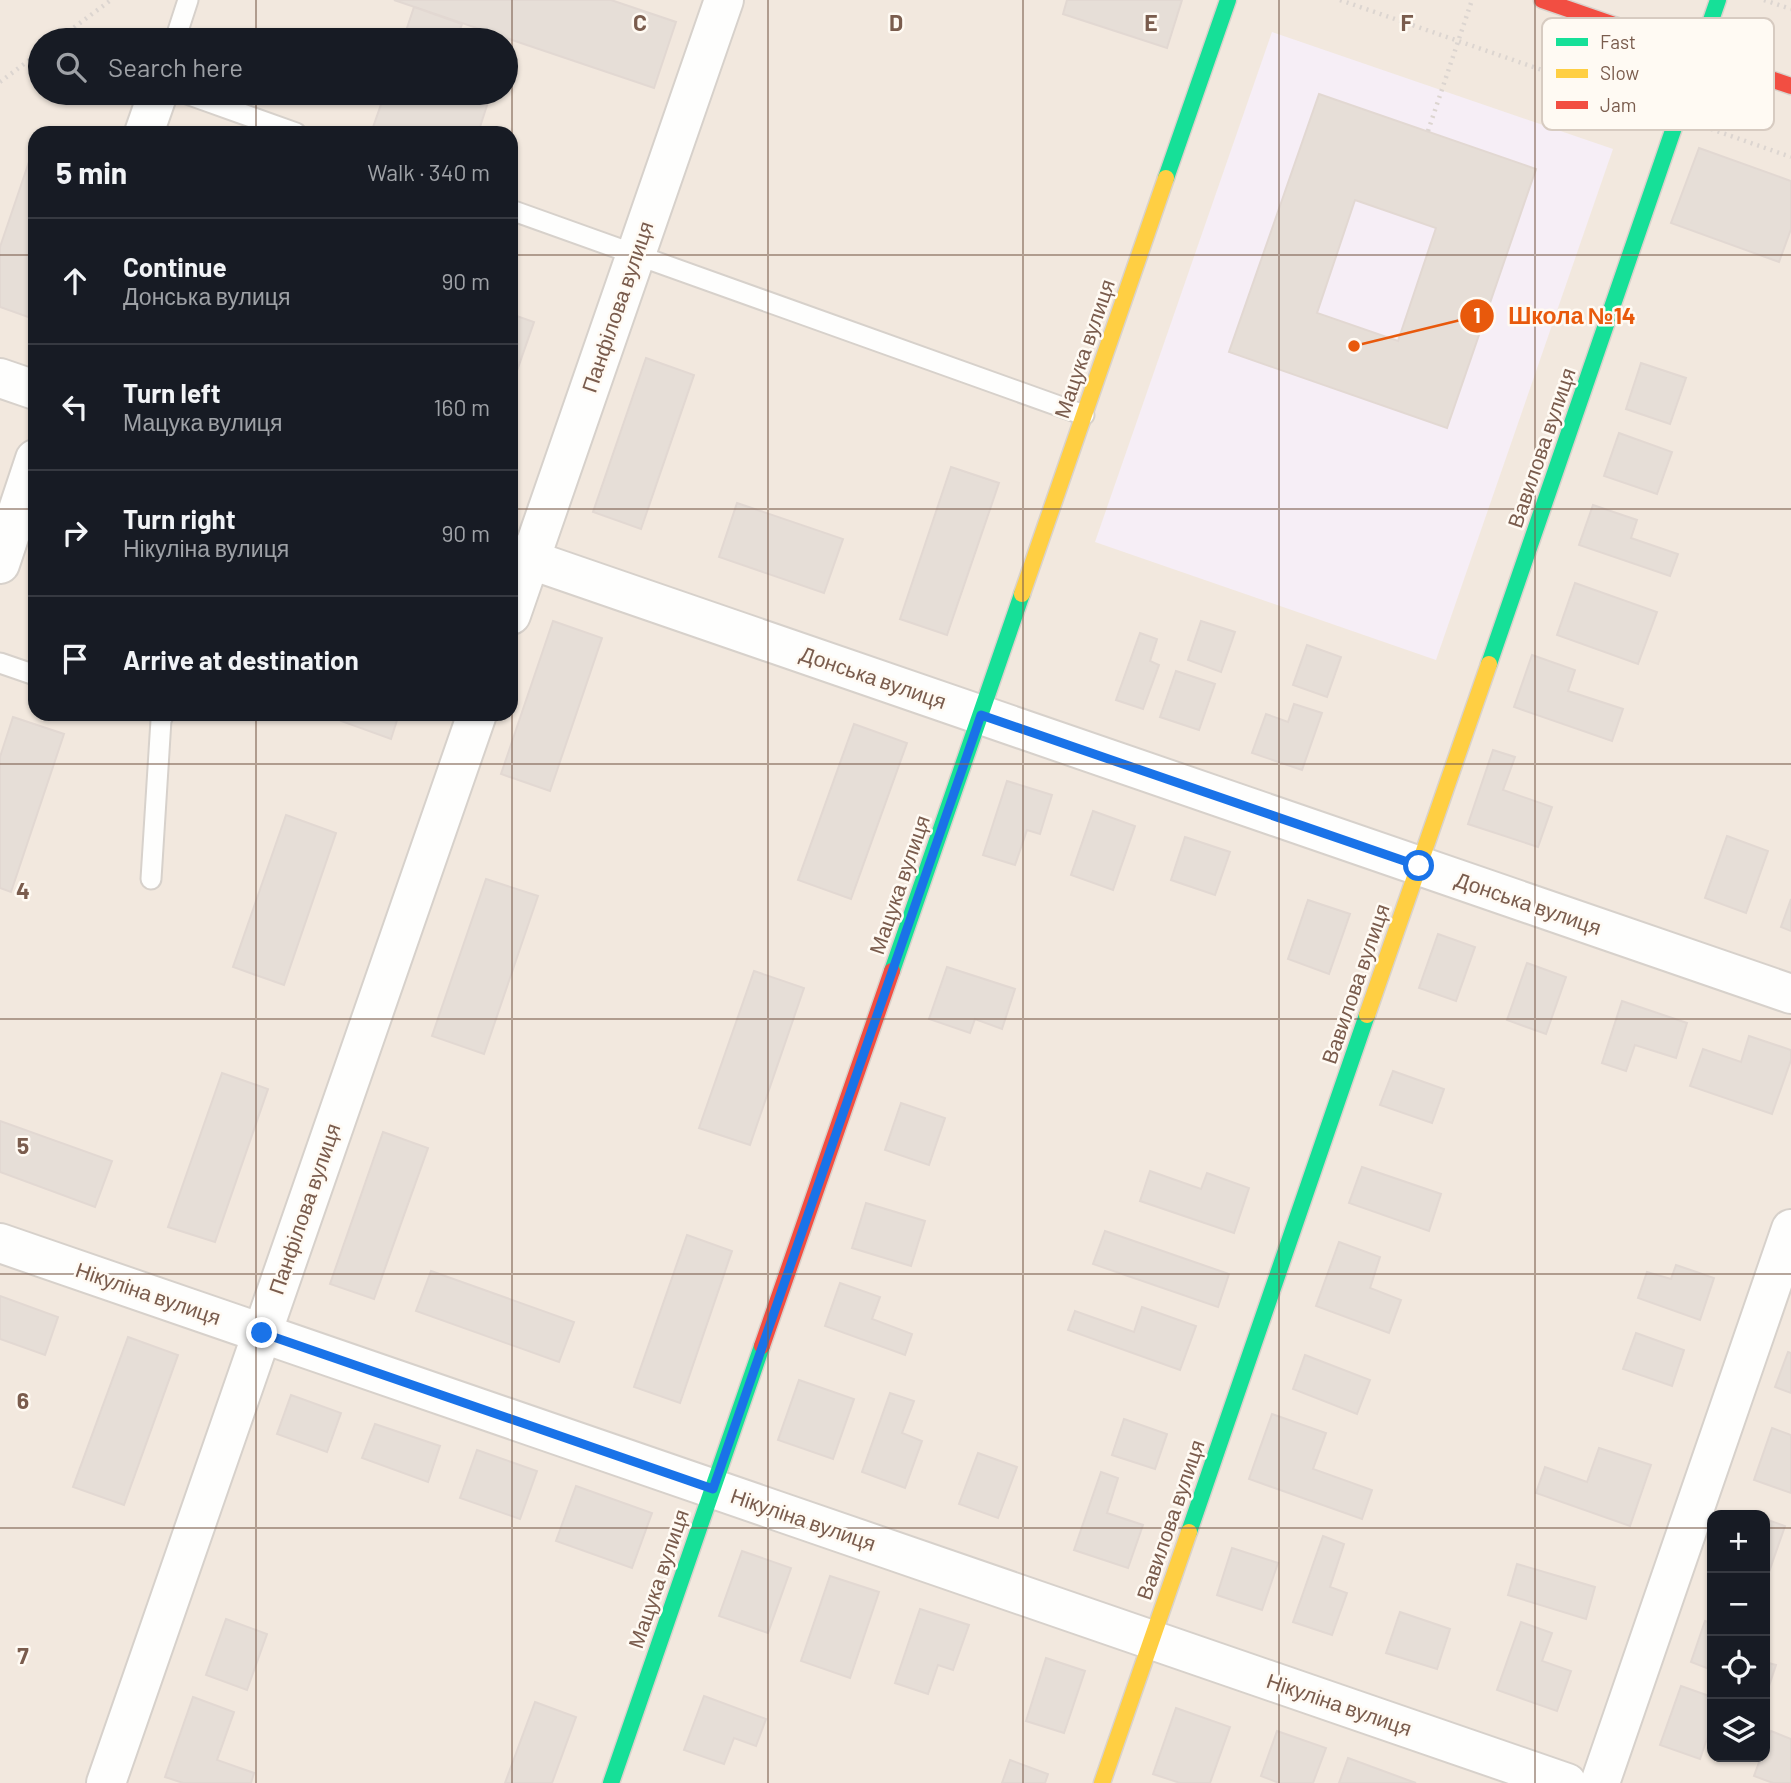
<!DOCTYPE html>
<meta charset="utf-8">
<style>
body{margin:0;font-family:Barlow,sans-serif;background:#20242c;color:#f1f3f6}
.controls{position:absolute;right:21px;bottom:21px;display:grid;overflow:hidden;border-radius:14px;box-shadow:0 2px 5px #0004}
.controls button{width:63px;height:63px;display:grid;place-items:center;padding:0;border:0;border-bottom:2px solid #363941;background:#171b24;color:#f1f3f6;font:35px sans-serif}
.stop{position:absolute;width:21px;height:21px;margin:-16px;border:5px solid #1a73e8;border-radius:50%;background:#fff}
.stop.end{background:#1a73e8;border-color:#fff;box-shadow:0 2px 7px #0008}
.list{margin:0;padding:0;list-style:none}
h2{display:flex;justify-content:space-between;align-items:center;height:91px;margin:0;padding:0 28px;font-size:30px}
h2 small{font-size:23px;font-weight:400;color:#9ea1a6}
.list li{display:grid;grid-template-columns:46px 1fr auto;gap:21px;align-items:center;box-sizing:border-box;height:126px;padding:0 28px;border-top:2px solid #363941}
.list b{display:block;font-size:26px;white-space:nowrap}
.list p{margin:0;font-size:23px;white-space:nowrap;color:#9ea1a6}
.list em{font-size:23px;font-style:normal;color:#9ea1a6}
.icon{flex:none;width:38px;height:38px;fill:none;stroke:currentColor;stroke-width:2;stroke-linecap:round;stroke-linejoin:round}
.map{position:relative;flex:none;width:1791px;height:1783px;overflow:hidden}
.search{position:absolute;background:#171b24;box-shadow:0 2px 5px #0004;left:28px;top:28px;width:490px;height:77px;display:flex;align-items:center;gap:18px;box-sizing:border-box;padding:0 24px;border-radius:38px;color:#9ea1a6;font-size:26px}
.panel{position:absolute;background:#171b24;box-shadow:0 2px 5px #0004;left:28px;top:126px;width:490px;height:595px;border-radius:21px}
.map>svg:first-child{display:block}
.residential{fill:#f2e8de;fill-rule:evenodd}
.education{fill:#f6eef6}
.building{fill:#e6ded7;stroke:#e2d8d2;stroke-width:2;fill-rule:evenodd}
.lines{fill:none;stroke-linecap:round;stroke-linejoin:round}
.lane-casing{stroke:#d7d1cb;stroke-width:23}
.street-casing{stroke:#d7d1cb;stroke-width:42}
.fast-casing{stroke:#d9d2cb;stroke-width:19}
.slow-casing{stroke:#d9d2cb;stroke-width:19}
.jam-casing{stroke:#d9d2cb;stroke-width:19}
.path{stroke:#dcd5d0;stroke-width:4.5;stroke-dasharray:2 5;stroke-linecap:butt}
.lane{stroke:#fefefd;stroke-width:19}
.street{stroke:#fefefd;stroke-width:38}
.fast{stroke:#16e098;stroke-width:16}
.slow{stroke:#ffcf43;stroke-width:16}
.jam{stroke:#f24e42;stroke-width:16}
.route{stroke:#1a73e8;stroke-width:9}
.grid{fill:none;stroke:#7a5c4d;stroke-width:2;stroke-opacity:0.55}
.labels{text-anchor:middle;stroke-width:5;stroke-linejoin:round;paint-order:stroke}
.street-label{font-size:21px;fill:#7a5c4d;stroke:#fffaf3}
.key{fill:#fffaf3;stroke:#d7cbc1;stroke-width:2}
.key-label{font-size:19px;fill:#7a5c4d}
.grid-label{font-size:23px;text-anchor:middle;font-weight:bold;fill:#7a5c4d;stroke:#fffaf3;stroke-width:5;stroke-linejoin:round;paint-order:stroke}
.leader{fill:none;stroke:#e8590c;stroke-width:2.5}
.callout-dot{fill:#e8590c;stroke:#fffaf3;stroke-width:2.5}
.mark-label{font-size:21px;text-anchor:middle;font-weight:bold;fill:#fff}
.callout-label{font-size:23px;text-anchor:middle;font-weight:bold;fill:#e8590c;stroke:#fffaf3;stroke-width:5;stroke-linejoin:round;paint-order:stroke}
</style>
<div class="map">
<svg width="1791" height="1783" viewBox="0 0 1791 1783">
<rect width="100%" height="100%" fill="#f9f5f0"/>
<path class="residential" d="M0 0H1791V1783H0ZM40 40H506V93H40ZM35 133H511V714H35ZM1712 1515H1765V1757H1712Z"/>
<polygon class="education" points="1272,32 1613,149 1436,660 1095,542"/>
<g class="building">
<polygon points="394,0 611,0 676,22 654,88"/>
<polygon points="1067,0 1182,0 1167,48 1063,14"/>
<polygon points="414,7 462,24 456,40 403,40"/>
<polygon points="385,93 491,93 478,133 371,133"/>
<path d="M1319 94 1536 169 1447 428 1229 352ZM1355 200 1436 228 1398 341 1317 313Z"/>
<polygon points="34,147 35,308 31,318 0,307 0,247"/>
<polygon points="1699,148 1791,181 1791,229 1779,262 1671,223"/>
<polygon points="511,314 534,322 511,388"/>
<polygon points="646,358 694,375 641,529 593,512"/>
<polygon points="1641,363 1686,378 1670,424 1626,409"/>
<polygon points="1619,433 1672,452 1657,494 1604,476"/>
<polygon points="951,467 999,483 947,635 900,619"/>
<polygon points="737,503 843,539 824,593 719,557"/>
<polygon points="1593,505 1637,520 1631,538 1678,554 1670,576 1579,545"/>
<polygon points="1575,583 1657,612 1638,664 1557,635"/>
<polygon points="553,621 602,638 550,791 501,774"/>
<polygon points="1201,621 1235,632 1221,672 1188,660"/>
<polygon points="1140,633 1157,639 1150,661 1159,665 1143,709 1116,700"/>
<polygon points="1307,645 1341,657 1327,697 1293,685"/>
<polygon points="1532,655 1575,670 1568,691 1623,709 1612,741 1514,707"/>
<polygon points="1176,671 1215,684 1199,730 1160,717"/>
<polygon points="1294,704 1322,713 1302,770 1252,753 1266,714 1288,722"/>
<polygon points="343,714 399,714 391,739 341,721"/>
<polygon points="13,717 64,734 11,892 0,888 0,757"/>
<polygon points="854,724 907,743 851,899 798,880"/>
<polygon points="1493,750 1515,757 1503,790 1552,807 1538,847 1468,824"/>
<polygon points="1007,781 1052,795 1040,834 1027,830 1015,865 983,855"/>
<polygon points="1093,811 1135,826 1113,890 1071,875"/>
<polygon points="286,815 336,833 284,985 233,967"/>
<polygon points="1727,836 1768,851 1746,913 1705,898"/>
<polygon points="1185,837 1230,852 1215,895 1171,880"/>
<polygon points="486,879 538,896 484,1054 432,1036"/>
<polygon points="1791,899 1791,931 1781,927"/>
<polygon points="1308,900 1350,914 1329,974 1288,959"/>
<polygon points="1438,934 1475,947 1456,1001 1419,988"/>
<polygon points="1527,963 1566,977 1546,1034 1507,1020"/>
<polygon points="947,967 1015,989 1002,1029 975,1019 970,1033 929,1019"/>
<polygon points="754,971 804,988 750,1145 699,1128"/>
<polygon points="1622,1001 1687,1023 1676,1058 1635,1045 1626,1071 1602,1063"/>
<polygon points="1749,1036 1791,1050 1791,1060 1772,1114 1690,1086 1703,1049 1741,1062"/>
<polygon points="1393,1071 1444,1089 1432,1123 1380,1105"/>
<polygon points="222,1073 268,1089 215,1242 168,1227"/>
<polygon points="901,1103 945,1118 929,1165 885,1150"/>
<polygon points="0,1121 112,1161 95,1207 0,1172"/>
<polygon points="383,1132 428,1148 374,1299 330,1284"/>
<polygon points="1362,1167 1441,1194 1429,1231 1349,1203"/>
<polygon points="1150,1171 1201,1189 1207,1173 1249,1188 1234,1233 1140,1201"/>
<polygon points="866,1203 925,1221 911,1266 852,1248"/>
<polygon points="1105,1231 1229,1274 1218,1307 1093,1264"/>
<polygon points="687,1235 732,1251 680,1403 634,1387"/>
<polygon points="1339,1242 1380,1257 1370,1288 1401,1300 1389,1333 1316,1306"/>
<polygon points="1676,1265 1714,1278 1700,1320 1638,1298 1647,1272 1671,1279"/>
<polygon points="431,1271 574,1322 559,1362 416,1311"/>
<polygon points="840,1283 880,1297 872,1319 912,1334 905,1355 825,1326"/>
<polygon points="0,1296 58,1317 45,1355 0,1339"/>
<polygon points="1142,1307 1196,1326 1180,1370 1068,1330 1075,1311 1134,1332"/>
<polygon points="1636,1333 1684,1350 1672,1386 1623,1369"/>
<polygon points="128,1337 178,1355 124,1505 73,1487"/>
<polygon points="1788,1352 1791,1353 1791,1393 1775,1387"/>
<polygon points="1305,1355 1370,1380 1357,1414 1293,1389"/>
<polygon points="799,1380 854,1399 833,1459 778,1440"/>
<polygon points="890,1393 914,1401 902,1433 922,1441 905,1488 862,1472"/>
<polygon points="291,1395 341,1413 327,1452 277,1434"/>
<polygon points="1272,1414 1326,1433 1313,1469 1372,1490 1362,1519 1249,1479"/>
<polygon points="1124,1419 1167,1434 1155,1469 1112,1455"/>
<polygon points="375,1424 440,1446 428,1482 362,1458"/>
<polygon points="1772,1428 1791,1435 1791,1493 1754,1480"/>
<polygon points="1599,1448 1651,1465 1630,1526 1536,1493 1545,1467 1587,1482"/>
<polygon points="477,1450 537,1471 520,1519 460,1498"/>
<polygon points="978,1453 1017,1467 998,1518 959,1504"/>
<polygon points="1101,1472 1118,1478 1107,1513 1143,1525 1128,1568 1074,1550"/>
<polygon points="576,1486 652,1513 632,1568 556,1541"/>
<polygon points="1765,1519 1785,1526 1768,1575 1765,1574"/>
<polygon points="1323,1536 1344,1544 1330,1587 1347,1593 1332,1635 1293,1622"/>
<polygon points="1232,1548 1278,1563 1262,1610 1217,1595"/>
<polygon points="742,1551 791,1568 768,1633 719,1616"/>
<polygon points="1517,1564 1595,1587 1586,1619 1508,1595"/>
<polygon points="830,1576 879,1592 850,1678 801,1661"/>
<polygon points="920,1609 969,1625 953,1670 938,1665 928,1694 895,1683"/>
<polygon points="1400,1612 1450,1629 1437,1669 1386,1653"/>
<polygon points="226,1619 267,1634 247,1690 206,1675"/>
<polygon points="1705,1621 1712,1623 1712,1670 1691,1662"/>
<polygon points="1521,1622 1552,1633 1542,1661 1571,1671 1557,1711 1497,1690"/>
<polygon points="1046,1658 1085,1671 1064,1733 1026,1721"/>
<polygon points="1765,1662 1776,1665 1768,1689 1765,1688"/>
<polygon points="1681,1686 1712,1697 1712,1724 1700,1759 1660,1745"/>
<polygon points="704,1696 766,1719 756,1746 734,1738 724,1764 684,1750"/>
<polygon points="193,1697 234,1712 217,1760 254,1773 251,1783 183,1783 165,1777"/>
<polygon points="535,1702 576,1717 552,1783 505,1783"/>
<polygon points="1176,1708 1230,1727 1210,1783 1180,1783 1153,1774"/>
<polygon points="1277,1731 1326,1748 1313,1783 1279,1783 1261,1776"/>
<polygon points="1771,1731 1791,1739 1791,1783 1773,1783 1754,1776 1761,1757 1765,1757 1765,1747"/>
<polygon points="1348,1758 1416,1783 1339,1783"/>
<polygon points="1010,1760 1048,1774 1045,1783 1002,1783"/>
</g>
<g class="lines">
<defs>
<g id="lane">
<polyline points="175,40 188,0"/>
<polyline points="184,93 296,133"/>
<polyline points="511,210 1084,415"/>
<polyline points="0,663 35,675"/>
<polyline points="151,879 161,720 164,714"/>
</g>
<g id="street">
<polyline points="144,133 158,93"/>
<polyline points="0,378 35,390"/>
<polyline points="511,553 1791,994"/>
<polyline points="0,564 35,459"/>
<polyline points="511,615 724,0"/>
<polyline points="0,1243 1567,1783"/>
<polyline points="106,1783 477,714"/>
<polyline points="1600,1783 1791,1229"/>
</g>
<g id="fast">
<polyline points="1166,178 1228,0"/>
<polyline points="1489,664 1718,0"/>
<polyline points="892,971 1022,594"/>
<polyline points="1189,1532 1367,1015"/>
<polyline points="611,1783 762,1346"/>
</g>
<g id="slow">
<polyline points="1022,594 1166,178"/>
<polyline points="1367,1015 1489,664"/>
<polyline points="1102,1783 1189,1532"/>
</g>
<g id="jam">
<polyline points="1542,0 1791,86"/>
<polyline points="762,1346 892,971"/>
</g>
</defs>
<use href="#lane" class="lane-casing"/>
<use href="#street" class="street-casing"/>
<use href="#fast" class="fast-casing"/>
<use href="#slow" class="slow-casing"/>
<use href="#jam" class="jam-casing"/>
<g class="path">
<polyline points="1340,0 1643,105"/>
<polyline points="1764,0 1791,9"/>
<polyline points="57,40 111,0"/>
<polyline points="0,82 40,52"/>
<polyline points="1711,129 1791,157"/>
<polyline points="1428,131 1472,0"/>
</g>
<use href="#lane" class="lane"/>
<use href="#street" class="street"/>
<use href="#fast" class="fast"/>
<use href="#slow" class="slow"/>
<use href="#jam" class="jam"/>
</g>
<g class="lines">
<polyline class="route" points="262,1333 713,1489 981,715 1419,866"/>
</g>
<path class="grid" d="M256 0V40M512 0V1783M768 0V1783M1023 0V1783M1279 0V1783M1535 0V1783M256 93V133M0 255H35M511 255H1791M0 509H35M511 509H1791M256 714V1783M0 764H1791M0 1019H1791M0 1274H1791M0 1528H1712M1765 1528H1791"/>
<g class="labels">
<g class="street-label">
<text transform="translate(618 307) rotate(-71)" y="7">Панфілова вулиця</text>
<text transform="translate(1085 349) rotate(-71)" y="7">Мацука вулиця</text>
<text transform="translate(1542 448) rotate(-71)" y="7">Вавилова вулиця</text>
<text transform="translate(873 678) rotate(19)" y="7">Донська вулиця</text>
<text transform="translate(900 885) rotate(-71)" y="7">Мацука вулиця</text>
<text transform="translate(1528 904) rotate(19)" y="7">Донська вулиця</text>
<text transform="translate(1356 984) rotate(-71)" y="7">Вавилова вулиця</text>
<text transform="translate(305 1209) rotate(-71)" y="7">Панфілова вулиця</text>
<text transform="translate(148 1294) rotate(19)" y="7">Нікуліна вулиця</text>
<text transform="translate(803 1520) rotate(19)" y="7">Нікуліна вулиця</text>
<text transform="translate(1171 1520) rotate(-71)" y="7">Вавилова вулиця</text>
<text transform="translate(659 1579) rotate(-71)" y="7">Мацука вулиця</text>
<text transform="translate(1339 1705) rotate(19)" y="7">Нікуліна вулиця</text>
</g>
</g>
<rect x="1542" y="18" width="232" height="112" rx="10" class="key"/>
<rect x="1556" y="38" width="32" height="8" fill="#16e098"/>
<rect x="1556" y="69" width="32" height="9" fill="#ffcf43"/>
<rect x="1556" y="101" width="32" height="8" fill="#f24e42"/>
<g class="key-label">
<text x="1600" y="49">Fast</text>
<text x="1600" y="80">Slow</text>
<text x="1600" y="112">Jam</text>
</g>
<g class="grid-label">
<text x="640" y="31">C</text>
<text x="896" y="31">D</text>
<text x="1151" y="31">E</text>
<text x="1407" y="31">F</text>
<text x="23" y="899">4</text>
<text x="23" y="1154">5</text>
<text x="23" y="1409">6</text>
<text x="23" y="1664">7</text>
</g>
<path class="leader" d="M1354 346L1477 316"/>
<g class="callout-dot">
<circle cx="1354" cy="346" r="7"/>
<circle cx="1477" cy="316" r="18"/>
</g>
<g class="mark-label">
<text x="1477" y="323">1</text>
</g>
<g class="callout-label">
<text x="1572" y="324">Школа №14</text>
</g>
</svg>
<div class="controls">
<button>+</button>
<button>−</button>
<button><svg class="icon" aria-label="locate" viewBox="0 0 24 24"><circle cx="12" cy="12" r="6"/><path d="M12 2v4M12 18v4M2 12h4M18 12h4"/></svg></button>
<button><svg class="icon" aria-label="layers" viewBox="0 0 24 24"><path d="M12 4l9 5-9 5-9-5zM3 14l9 5 9-5"/></svg></button>
</div>
<div class="stop" style="left:1419px;top:866px"></div>
<div class="stop end" style="left:262px;top:1333px"></div>
<div class="search"><svg class="icon" aria-label="search" viewBox="0 0 24 24"><circle cx="10" cy="10" r="6"/><path d="M15 15l6 6"/></svg>Search here</div>
<section class="panel">
<h2>5 min<small>Walk · 340 m</small></h2>
<ul class="list">
<li><svg class="icon" aria-label="ahead" viewBox="0 0 24 24"><path d="M12 20V5M6 11l6-6 6 6"/></svg><div><b>Continue</b><p>Донська вулиця</p></div><em>90 m</em></li>
<li><svg class="icon" aria-label="left" viewBox="0 0 24 24"><path d="M17 20v-9H6M10 6l-5 5 5 5"/></svg><div><b>Turn left</b><p>Мацука вулиця</p></div><em>160 m</em></li>
<li><svg class="icon" aria-label="right" viewBox="0 0 24 24"><path d="M7 20v-9h11M14 6l5 5-5 5"/></svg><div><b>Turn right</b><p>Нікуліна вулиця</p></div><em>90 m</em></li>
<li><svg class="icon" aria-label="arrive" viewBox="0 0 24 24"><path d="M6 21V4h12l-3 4 3 4H6"/></svg><div><b>Arrive at destination</b></div></li>
</ul>
</section>
</div>
